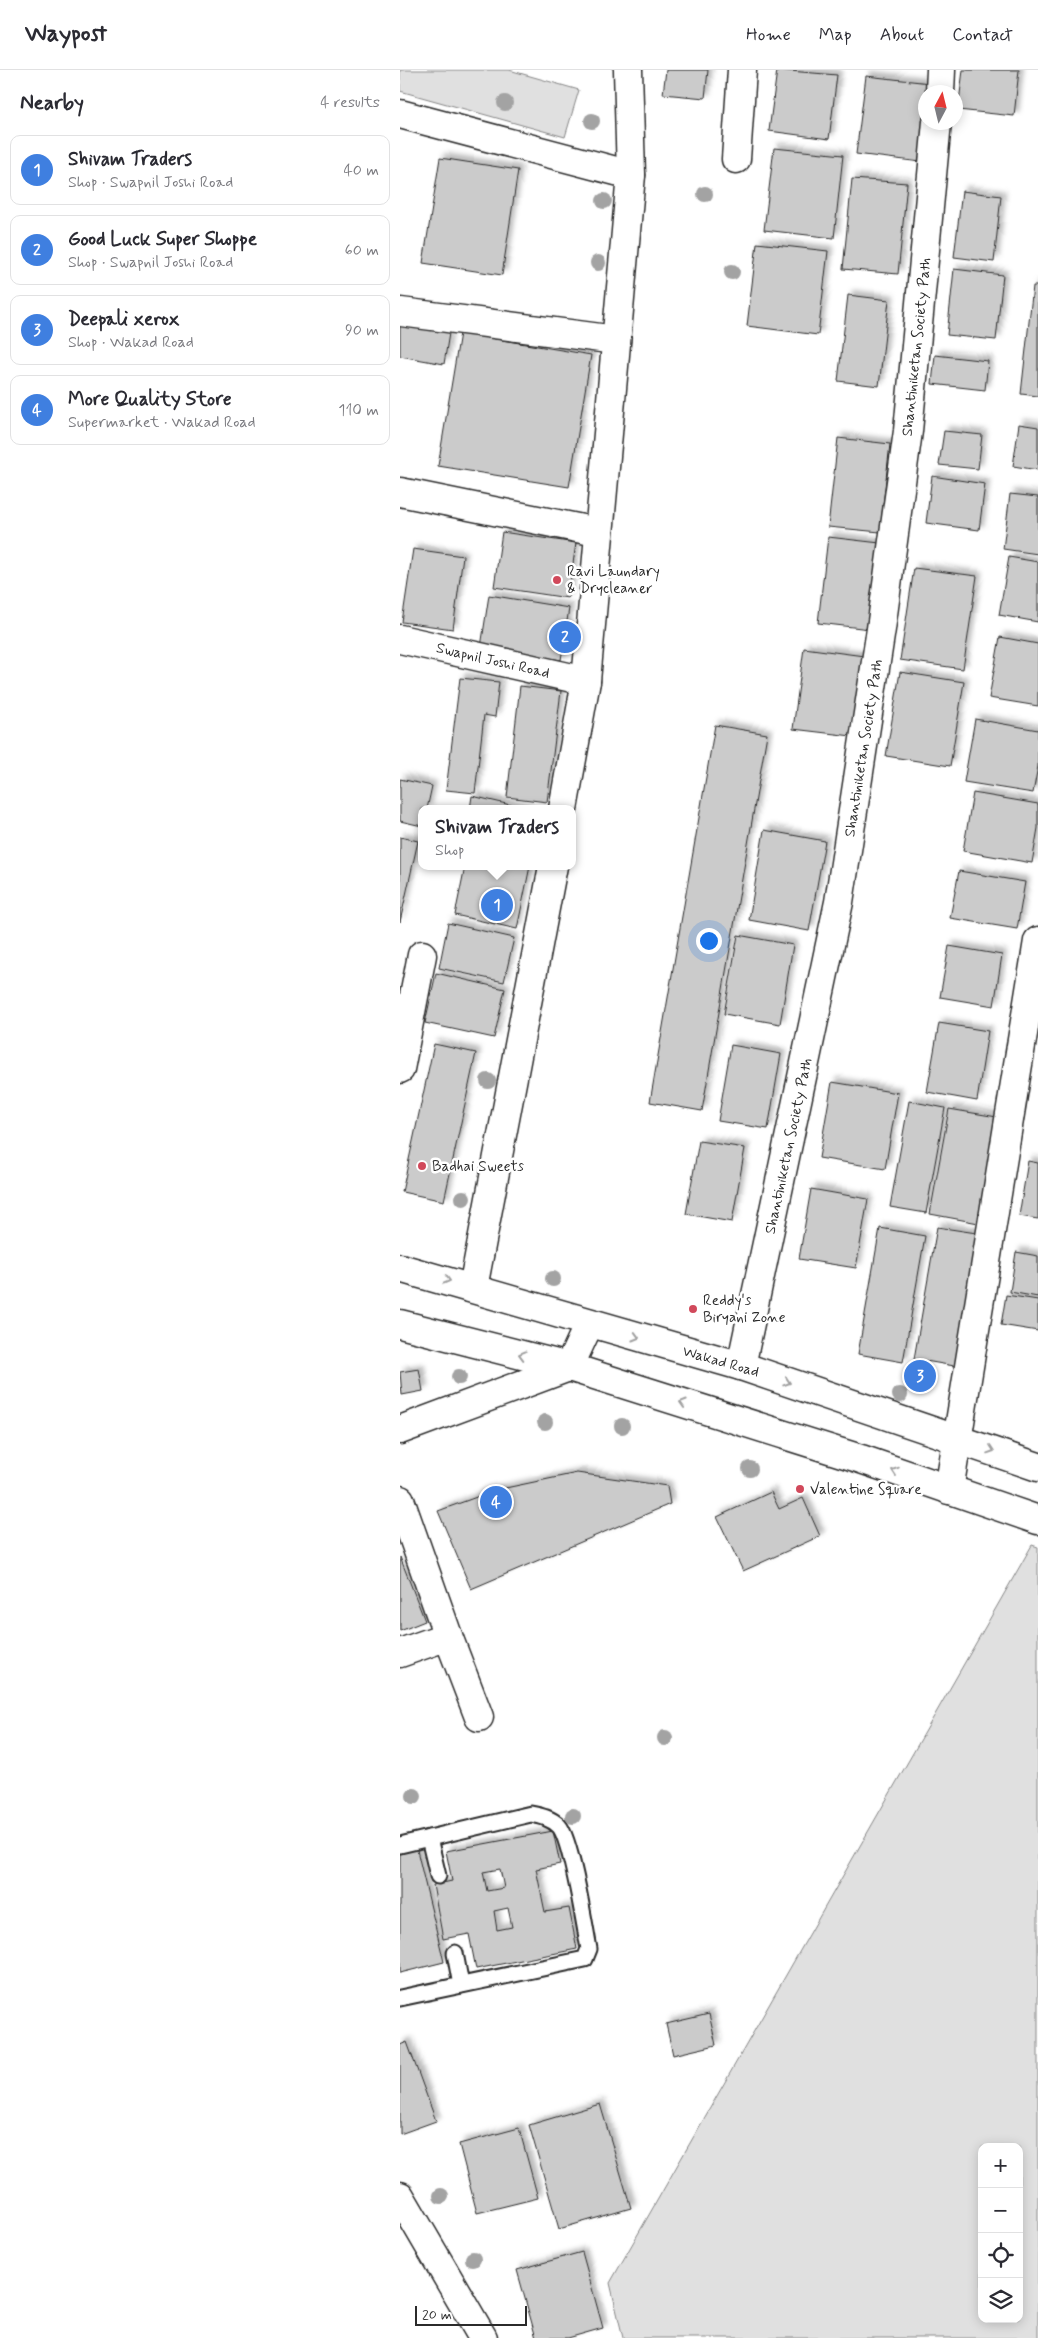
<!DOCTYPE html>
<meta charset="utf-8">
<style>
body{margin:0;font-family:Mynerve,sans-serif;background:#f7f7f7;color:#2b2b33}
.controls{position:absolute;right:15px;bottom:15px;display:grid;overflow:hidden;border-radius:10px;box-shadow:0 2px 12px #0003}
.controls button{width:45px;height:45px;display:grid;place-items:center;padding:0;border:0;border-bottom:1px solid #e1e1e2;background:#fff;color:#2b2b33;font:25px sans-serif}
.compass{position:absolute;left:518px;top:15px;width:45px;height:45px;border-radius:50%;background:#fff;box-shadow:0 2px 12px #0003;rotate:7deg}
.scale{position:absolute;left:15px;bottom:12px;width:112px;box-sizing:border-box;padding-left:5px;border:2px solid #2b2b2b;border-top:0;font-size:14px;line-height:18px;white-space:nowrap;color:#2b2b2b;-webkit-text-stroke:4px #fff;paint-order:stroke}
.you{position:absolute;left:308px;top:870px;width:18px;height:18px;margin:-12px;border:4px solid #fff;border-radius:50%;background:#1a73e8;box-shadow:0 0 0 8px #1a73e833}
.badge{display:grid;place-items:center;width:32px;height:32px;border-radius:50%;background:#d1495b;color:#fff;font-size:16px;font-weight:700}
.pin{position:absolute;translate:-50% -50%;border:2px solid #fff;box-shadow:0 1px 5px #0006}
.popup{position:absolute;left:18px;top:735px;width:158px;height:65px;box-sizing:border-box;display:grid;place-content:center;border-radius:10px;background:#fff;filter:drop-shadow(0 1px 4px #0005);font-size:16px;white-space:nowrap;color:#7c7c81}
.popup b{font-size:19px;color:#2b2b33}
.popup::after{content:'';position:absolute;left:50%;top:100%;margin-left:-10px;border:10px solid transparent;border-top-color:#fff}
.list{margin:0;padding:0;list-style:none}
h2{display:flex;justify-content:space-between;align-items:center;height:65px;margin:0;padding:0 20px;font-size:21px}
h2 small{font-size:16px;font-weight:400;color:#7c7c81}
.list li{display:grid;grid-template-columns:32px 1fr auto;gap:15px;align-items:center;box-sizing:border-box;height:70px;margin:0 10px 10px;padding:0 10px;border:1px solid #e1e1e2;border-radius:10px}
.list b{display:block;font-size:19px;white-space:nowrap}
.list p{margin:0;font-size:16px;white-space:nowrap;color:#7c7c81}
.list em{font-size:16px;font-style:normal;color:#7c7c81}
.icon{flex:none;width:28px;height:28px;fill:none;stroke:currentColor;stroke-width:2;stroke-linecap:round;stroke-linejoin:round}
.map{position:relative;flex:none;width:638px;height:2268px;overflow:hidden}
header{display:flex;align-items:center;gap:30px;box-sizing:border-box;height:70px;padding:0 25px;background:#fff;border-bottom:1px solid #e1e1e2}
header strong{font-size:24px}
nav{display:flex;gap:28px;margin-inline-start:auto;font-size:18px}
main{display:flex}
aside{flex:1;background:#fff}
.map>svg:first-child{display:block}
.green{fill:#e0e0e0;stroke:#868686;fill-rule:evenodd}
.building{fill:#cbcbcb;stroke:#2b2b2b;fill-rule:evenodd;filter:url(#shadow)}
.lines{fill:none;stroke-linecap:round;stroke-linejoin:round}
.lane-casing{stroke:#2b2b2b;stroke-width:19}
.street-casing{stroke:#2b2b2b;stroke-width:31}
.secondary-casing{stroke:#2b2b2b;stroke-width:31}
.primary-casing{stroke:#2b2b2b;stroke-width:31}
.lane{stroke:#fff;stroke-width:15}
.street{stroke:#fff;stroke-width:28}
.secondary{stroke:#fff;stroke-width:28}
.primary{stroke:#fff;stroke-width:28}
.tree{fill:#a3a3a3}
.oneway{stroke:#a0a0a0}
.poi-dot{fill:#d1495b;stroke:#fff;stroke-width:2}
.labels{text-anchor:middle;stroke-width:5;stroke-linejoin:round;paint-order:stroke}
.street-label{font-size:15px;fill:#2b2b2b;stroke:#fff}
.poi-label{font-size:15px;fill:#2b2b2b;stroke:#fff;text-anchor:start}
</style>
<header>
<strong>Waypost</strong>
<nav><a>Home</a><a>Map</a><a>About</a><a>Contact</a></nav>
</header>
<main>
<aside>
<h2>Nearby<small>4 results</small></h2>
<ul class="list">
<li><span class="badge" style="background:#3f7fe0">1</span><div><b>Shivam Traders</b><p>Shop · Swapnil Joshi Road</p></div><em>40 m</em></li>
<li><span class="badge" style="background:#3f7fe0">2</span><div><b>Good Luck Super Shoppe</b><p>Shop · Swapnil Joshi Road</p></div><em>60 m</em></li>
<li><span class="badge" style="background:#3f7fe0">3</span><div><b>Deepali xerox</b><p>Shop · Wakad Road</p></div><em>90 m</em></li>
<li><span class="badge" style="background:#3f7fe0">4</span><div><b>More Quality Store</b><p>Supermarket · Wakad Road</p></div><em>110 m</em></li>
</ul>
</aside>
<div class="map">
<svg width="638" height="2268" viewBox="0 0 638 2268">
<defs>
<filter id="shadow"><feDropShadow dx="4.5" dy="-4.5" stdDeviation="2.5" flood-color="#0004"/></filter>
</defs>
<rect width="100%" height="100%" fill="#fff"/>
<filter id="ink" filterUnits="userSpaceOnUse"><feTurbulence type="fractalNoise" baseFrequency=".02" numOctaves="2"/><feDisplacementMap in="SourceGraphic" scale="10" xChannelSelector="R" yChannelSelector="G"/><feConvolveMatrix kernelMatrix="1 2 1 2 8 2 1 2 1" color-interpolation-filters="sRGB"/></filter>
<g filter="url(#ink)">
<g class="green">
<polygon points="0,0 109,0 179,20 165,67 0,21"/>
<path d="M632 1475 638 1477V2268H223L210 2213ZM582 2077H619V2249H582Z"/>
</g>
<g class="building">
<polygon points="266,0 308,0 305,28 263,24"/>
<polygon points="377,0 437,5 429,69 369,61"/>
<polygon points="563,0 619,0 614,46 558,40"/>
<polygon points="466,6 530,13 529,22 526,22 526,50 521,92 456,84"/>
<polygon points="374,78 443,85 434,168 364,160"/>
<polygon points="40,88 118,100 102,205 23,193"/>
<polygon points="452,109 507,113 498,204 443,199"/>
<polygon points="562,121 601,126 594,192 554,187"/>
<polygon points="357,173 428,181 418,265 347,256"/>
<polygon points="554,199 603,205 596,270 547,265"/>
<polygon points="633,216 638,216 638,326 621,324"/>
<polygon points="448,225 489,230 479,316 438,311"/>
<polygon points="0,249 50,257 44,294 0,286"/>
<polygon points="60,263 191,285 169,417 38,396"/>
<polygon points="535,285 588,291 585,320 532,314"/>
<polygon points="619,354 638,357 638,400 613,396"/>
<polygon points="544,361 582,365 578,399 539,395"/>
<polygon points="438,368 490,374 480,462 428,457"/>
<polygon points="532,406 585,414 579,460 526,453"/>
<polygon points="610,424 638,427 638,484 603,479"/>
<polygon points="102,462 176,473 168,528 94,517"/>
<polygon points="428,467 480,473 470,559 418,553"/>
<polygon points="13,479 63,486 53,559 2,552"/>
<polygon points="609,487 638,492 638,552 599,545"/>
<polygon points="514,498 577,506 563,599 500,590"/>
<polygon points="89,525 169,538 161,590 81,577"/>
<polygon points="600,567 638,574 638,636 589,628"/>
<polygon points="404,578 464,586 452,666 393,659"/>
<polygon points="500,602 564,612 550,696 486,686"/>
<polygon points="60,608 99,612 95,647 84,645 75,723 46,720"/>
<polygon points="120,616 161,621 147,732 107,727"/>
<polygon points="575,649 638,660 638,696 633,723 564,712"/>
<polygon points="315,655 367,664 302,1041 250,1032"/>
<polygon points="0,709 32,716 27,739 22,739 22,756 0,751"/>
<polygon points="573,723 638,734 638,758 632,793 563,781"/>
<polygon points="72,726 128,739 70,739"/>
<polygon points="364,760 425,771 409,861 349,850"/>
<polygon points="0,767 18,771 0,852"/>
<polygon points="65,796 130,796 117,859 55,845"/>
<polygon points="559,801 625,812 617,859 550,848"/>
<polygon points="48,853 114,868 104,912 39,898"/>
<polygon points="338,865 393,875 380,954 324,944"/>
<polygon points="549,876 602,885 594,936 540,927"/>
<polygon points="36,903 105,919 94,968 25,953"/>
<polygon points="539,953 588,961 577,1031 527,1022"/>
<polygon points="34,974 76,983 44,1131 2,1122"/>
<polygon points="331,975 381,984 368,1059 318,1051"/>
<polygon points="432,1012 498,1023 485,1099 419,1088"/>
<polygon points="509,1031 545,1038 526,1143 490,1137"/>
<polygon points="549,1039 603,1048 584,1154 530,1144"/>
<polygon points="299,1071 345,1078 332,1152 286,1144"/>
<polygon points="628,1091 638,1093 638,1149 619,1146"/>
<polygon points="411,1119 468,1129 456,1198 399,1189"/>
<polygon points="537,1157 583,1164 560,1297 514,1289"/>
<polygon points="480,1158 525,1166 503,1292 458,1284"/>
<polygon points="616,1182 638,1186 638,1227 610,1222"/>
<polygon points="606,1225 638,1230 638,1261 601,1255"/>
<polygon points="19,1299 23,1321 2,1325 0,1302"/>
<polygon points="177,1403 267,1416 270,1434 71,1519 38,1441 96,1420"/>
<polygon points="371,1422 379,1439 403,1428 420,1466 343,1501 317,1447"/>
<polygon points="0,1487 25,1551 0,1561"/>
<path d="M153 1761 160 1794 136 1799 145 1842 169 1838 177 1879 76 1899 69 1864 43 1869 33 1815 52 1811 46 1781ZM100 1799 104 1818 87 1821 83 1802ZM108 1838 112 1857 97 1860 94 1841Z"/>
<polygon points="16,1776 44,1892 0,1903 0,1780"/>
<polygon points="309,1944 316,1975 273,1985 266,1954"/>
<polygon points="7,1972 36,2051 0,2064 0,1975"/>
<polygon points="200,2034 231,2138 159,2159 129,2055"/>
<polygon points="119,2058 138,2128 77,2143 59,2074"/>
<polygon points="182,2182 203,2258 168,2268 136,2268 117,2200"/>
</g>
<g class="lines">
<defs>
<g id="lane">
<polyline points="29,1768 38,1806"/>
<path d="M0 1775 131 1744C141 1746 151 1748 159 1756 171 1769 185 1857 189 1879L185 1889 0 1928"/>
<polyline points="55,1883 61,1915"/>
</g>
<g id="street">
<polyline points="540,22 541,0"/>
<polyline points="0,44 231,105"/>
<polyline points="336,89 342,0"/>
<polyline points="1,242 216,270"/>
<polyline points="0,422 197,462"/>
<polyline points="0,569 186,611"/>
<polyline points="163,739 186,611 231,105 228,0"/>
<polyline points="0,999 22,885"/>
<polyline points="73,1218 153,796"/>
<polyline points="341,1296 439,832 481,559 508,361 537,52"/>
<polyline points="549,1420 638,871"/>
<polyline points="0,1430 48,1566 0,1583"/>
<polyline points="48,1566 79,1647"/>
</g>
<g id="secondary">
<polyline points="0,1360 169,1297 189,1254"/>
<polyline points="0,2126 83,2268"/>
</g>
<g id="primary">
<polyline points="0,1198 341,1296 638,1397"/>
<polyline points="0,1254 169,1297 461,1389 638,1450"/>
</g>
</defs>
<use href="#lane" class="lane-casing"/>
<use href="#street" class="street-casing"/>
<use href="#secondary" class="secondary-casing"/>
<use href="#primary" class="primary-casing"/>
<use href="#lane" class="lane"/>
<use href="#street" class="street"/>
<use href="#secondary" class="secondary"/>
<use href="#primary" class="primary"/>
</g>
<g class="tree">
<circle cx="105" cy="33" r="8"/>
<circle cx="192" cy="51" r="8"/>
<circle cx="305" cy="124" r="8"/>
<circle cx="204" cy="131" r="8"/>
<circle cx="198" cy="193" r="8"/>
<circle cx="332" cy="202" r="8"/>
<circle cx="88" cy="1011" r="8"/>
<circle cx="63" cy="1128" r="8"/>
<circle cx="153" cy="1209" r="8"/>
<circle cx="59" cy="1307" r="8"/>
<circle cx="500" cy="1325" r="8"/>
<circle cx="145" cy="1352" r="8"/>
<circle cx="222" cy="1356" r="8"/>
<circle cx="350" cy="1399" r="8"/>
<circle cx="265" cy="1668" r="8"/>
<circle cx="14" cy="1726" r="8"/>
<circle cx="173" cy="1746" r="8"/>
<circle cx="41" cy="2126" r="8"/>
<circle cx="73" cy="2189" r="8"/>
</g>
<defs><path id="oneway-chevron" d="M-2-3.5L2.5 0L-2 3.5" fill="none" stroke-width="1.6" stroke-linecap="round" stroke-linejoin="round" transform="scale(1.25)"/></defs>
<g class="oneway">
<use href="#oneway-chevron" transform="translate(47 1210) rotate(15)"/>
<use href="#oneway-chevron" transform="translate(236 1267) rotate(16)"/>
<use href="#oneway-chevron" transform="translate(122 1285) rotate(-165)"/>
<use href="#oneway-chevron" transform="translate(387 1312) rotate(18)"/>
<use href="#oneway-chevron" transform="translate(283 1333) rotate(-163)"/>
<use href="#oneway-chevron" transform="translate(591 1380) rotate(19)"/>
<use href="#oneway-chevron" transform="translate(495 1401) rotate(-161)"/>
</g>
</g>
<g class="poi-dot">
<circle cx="157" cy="510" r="5"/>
<circle cx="22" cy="1096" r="5"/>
<circle cx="293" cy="1239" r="5"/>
<circle cx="400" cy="1419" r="5"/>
</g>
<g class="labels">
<g class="street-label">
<text transform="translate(516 277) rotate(-84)" y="5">Shantiniketan Society Path</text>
<text transform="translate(93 590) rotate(13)" y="5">Swapnil Joshi Road</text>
<text transform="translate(463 678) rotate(-81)" y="5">Shantiniketan Society Path</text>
<text transform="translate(388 1076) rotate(-78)" y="5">Shantiniketan Society Path</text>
<text transform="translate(321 1291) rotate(16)" y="5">Wakad Road</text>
</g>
<g class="poi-label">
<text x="167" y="506">Ravi Laundary<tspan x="167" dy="17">&amp; Drycleaner</tspan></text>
<text x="32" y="1101">Badhai Sweets</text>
<text x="303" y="1235">Reddy's<tspan x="303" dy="17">Biryani Zone</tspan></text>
<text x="410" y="1424">Valentine Square</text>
</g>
</g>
</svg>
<div class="controls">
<button>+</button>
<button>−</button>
<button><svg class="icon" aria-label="locate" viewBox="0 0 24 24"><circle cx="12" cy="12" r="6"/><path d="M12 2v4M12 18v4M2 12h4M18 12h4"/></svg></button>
<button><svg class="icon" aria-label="layers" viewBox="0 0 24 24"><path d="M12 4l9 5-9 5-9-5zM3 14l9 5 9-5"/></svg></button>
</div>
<svg class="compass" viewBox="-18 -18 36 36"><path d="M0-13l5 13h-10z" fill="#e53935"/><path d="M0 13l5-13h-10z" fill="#7c7c81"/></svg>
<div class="scale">20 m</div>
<div class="you"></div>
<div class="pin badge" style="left:97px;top:835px;background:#3f7fe0">1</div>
<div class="popup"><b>Shivam Traders</b>Shop</div>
<div class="pin badge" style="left:165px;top:567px;background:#3f7fe0">2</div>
<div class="pin badge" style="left:520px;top:1306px;background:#3f7fe0">3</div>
<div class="pin badge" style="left:96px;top:1432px;background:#3f7fe0">4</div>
</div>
</main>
